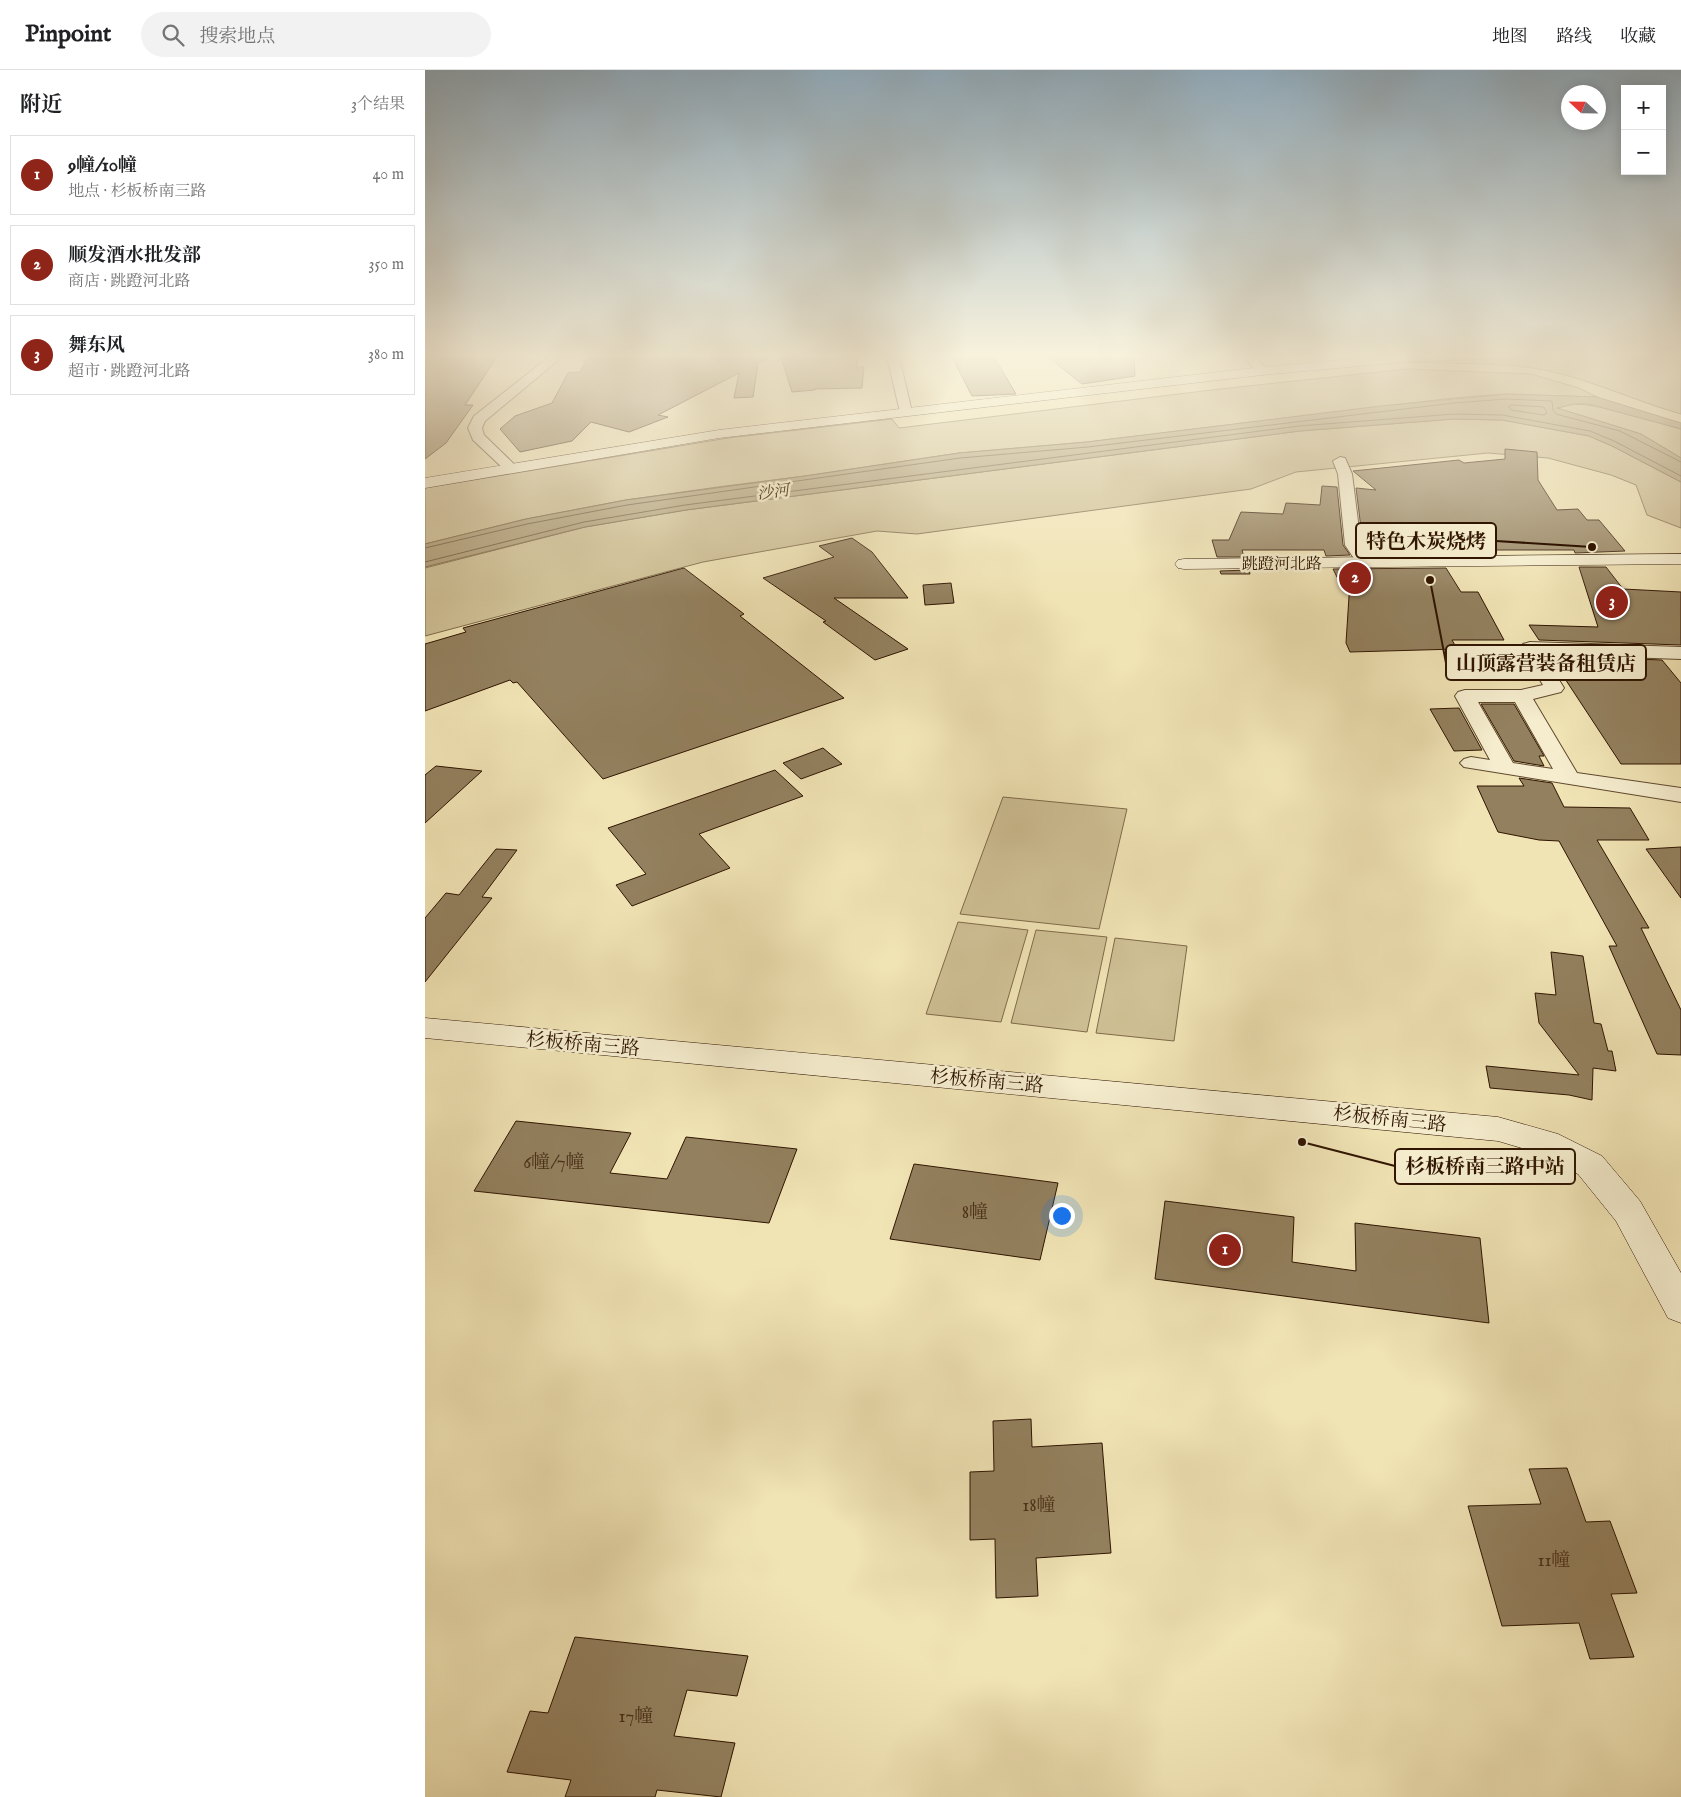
<!DOCTYPE html>
<html lang="zh">
<meta charset="utf-8">
<style>
body{margin:0;font-family:"IM FELL English","Noto Serif SC",serif;background:#f2f2f2;color:#202124}
.controls{position:absolute;right:15px;top:15px;display:grid;overflow:hidden;border-radius:0px;box-shadow:0 2px 12px #0003}
.controls button{width:45px;height:45px;display:grid;place-items:center;padding:0;border:0;border-bottom:1px solid #e0e0e0;background:#fff;color:#202124;font:25px sans-serif}
.compass{position:absolute;left:1136px;top:15px;width:45px;height:45px;border-radius:50%;background:#fff;box-shadow:0 2px 12px #0003;rotate:292deg}
.you{position:absolute;left:636px;top:1145px;width:18px;height:18px;margin:-12px;border:4px solid #fff;border-radius:50%;background:#1a73e8;box-shadow:0 0 0 8px #1a73e833}
.badge{display:grid;place-items:center;width:32px;height:32px;border-radius:50%;background:#8f2418;color:#fff;font-size:16px;font-weight:700}
.pin{position:absolute;translate:-50% -50%;border:2px solid #fff;box-shadow:0 1px 5px #0006}
.list{margin:0;padding:0;list-style:none}
h2{display:flex;justify-content:space-between;align-items:center;height:65px;margin:0;padding:0 20px;font-size:21px}
h2 small{font-size:16px;font-weight:400;color:#757577}
.list li{display:grid;grid-template-columns:32px 1fr auto;gap:15px;align-items:center;box-sizing:border-box;height:80px;margin:0 10px 10px;padding:0 10px;border:1px solid #e0e0e0;border-radius:0px}
.list b{display:block;font-size:19px;white-space:nowrap}
.list p{margin:0;font-size:16px;white-space:nowrap;color:#757577}
.list em{font-size:16px;font-style:normal;color:#757577}
.icon{flex:none;width:28px;height:28px;fill:none;stroke:currentColor;stroke-width:2;stroke-linecap:round;stroke-linejoin:round}
.map{position:relative;flex:none;width:1256px;height:1727px;overflow:hidden}
header{display:flex;align-items:center;gap:30px;box-sizing:border-box;height:70px;padding:0 25px;background:#fff;border-bottom:1px solid #e0e0e0}
header strong{font-size:24px}
nav{display:flex;gap:28px;margin-inline-start:auto;font-size:18px}
.search{width:350px;height:45px;background:#f2f2f2;display:flex;align-items:center;gap:12px;box-sizing:border-box;padding:0 18px;border-radius:28px;color:#757577;font-size:19px}
main{display:flex}
aside{flex:1;background:#fff}
.map>svg:first-child{display:block}
.green{fill:#cfc095;stroke:#7f6a4a}
.water{fill:#ae9d77;stroke:#7b6647}
.lines{fill:none;stroke-linecap:round;stroke-linejoin:round}
.shore{stroke:#6e583c;stroke-width:1}
.building{fill:#93805e;stroke:#2f1400}
.street-casing{stroke:#5f482d;stroke-width:2}
.secondary-casing{stroke:#2f1400;stroke-width:1}
.street{fill:#f5edce;fill-rule:evenodd}
.secondary{fill:#f5edce;fill-rule:evenodd}
.labels{text-anchor:middle;stroke-width:5;stroke-linejoin:round;paint-order:stroke}
.far-water-label{font-size:16px;font-style:italic;fill:#624b30;stroke:#f5edce}
.far-street-label{font-size:16px;fill:#2f1400;stroke:#f5edce}
.street-label{font-size:19px;fill:#2f1400;stroke:#f5edce}
.near-number-label{font-size:19px;fill:#482f18}
.leader{fill:none;stroke:#2f1400;stroke-width:2}
.callout-dot{fill:#2f1400;stroke:#f5edce;stroke-width:2}
.callout{fill:#f5edce;stroke:#2f1400;stroke-width:2}
.callout-label{font-size:20px;text-anchor:middle;font-weight:bold;fill:#2f1400}
</style>
<header>
<strong>Pinpoint</strong>
<div class="search"><svg class="icon" aria-label="search" viewBox="0 0 24 24"><circle cx="10" cy="10" r="6"/><path d="M15 15l6 6"/></svg>搜索地点</div>
<nav><a>地图</a><a>路线</a><a>收藏</a></nav>
</header>
<main>
<aside>
<h2>附近<small>3个结果</small></h2>
<ul class="list">
<li><span class="badge">1</span><div><b>9幢/10幢</b><p>地点 · 杉板桥南三路</p></div><em>40 m</em></li>
<li><span class="badge">2</span><div><b>顺发酒水批发部</b><p>商店 · 跳蹬河北路</p></div><em>350 m</em></li>
<li><span class="badge">3</span><div><b>舞东风</b><p>超市 · 跳蹬河北路</p></div><em>380 m</em></li>
</ul>
</aside>
<div class="map">
<svg width="1256" height="1727" viewBox="0 0 1256 1727">
<rect width="100%" height="100%" fill="#f0e3b4"/>
<filter id="stains"><feTurbulence type="fractalNoise" baseFrequency=".004" numOctaves="4"/><feColorMatrix values="0 0 0 0 .2 0 0 0 0 .09 0 0 0 0 .02 0 0 0 .5 -.17"/></filter>
<radialGradient id="worn" r=".72"><stop offset=".6" stop-color="#630" stop-opacity="0"/><stop offset="1" stop-color="#630" stop-opacity=".3"/></radialGradient>
<g class="green">
<path d="M1114 287H1256V344C1210 331 1167 310 1120 300 1077 292 1030 294 986 292Z"/>
<polygon points="982,299 1106,304 1154,318 1172,327 1081,324 1028,328 662,372 534,383 380,406 293,417 201,430 101,449 0,474 0,418 303,368 467,349 474,358 795,319"/>
<path d="M1149 334C1185 335 1221 349 1256 359V388L1216 364 1132 338Z"/>
<polygon points="1029,349 1077,350 1164,366 1187,376 1256,412 1256,458 1222,445 1211,415 1186,405 1123,388 1063,383 871,402 826,419 492,464 452,461 278,492 0,566 0,498 160,457 261,440 875,361"/>
<polygon points="578,727 702,739 674,859 535,844"/>
<polygon points="533,852 603,860 576,952 501,944"/>
<polygon points="611,860 682,867 662,962 586,953"/>
<polygon points="690,868 762,876 749,971 671,963"/>
</g>
<polygon class="water" points="1081,324 1172,327 1256,353 1256,359 1163,334 1149,334 1132,338 1216,364 1256,388 1256,412 1187,376 1164,366 1077,350 1029,349 875,361 261,440 160,457 0,497 0,474 101,449 201,430 380,406 534,383 662,372 956,336"/>
<g class="lines">
<g class="shore">
<polygon points="1087,335 1119,337 1122,343 1119,345 1086,340 1084,337"/>
<polyline points="0,478 102,454 202,435 535,388 663,377 1029,333 1081,329 1127,331 1128,340 1131,344 1195,361 1256,392"/>
<polyline points="0,492 159,452 260,435 874,356 1029,344 1077,345 1165,361 1189,371 1256,406"/>
</g>
</g>
<g class="building">
<polygon points="0,287 72,287 40,335 48,335 21,373 0,389"/>
<polygon points="204,287 345,287 333,293 328,327 309,328 314,303 233,345 243,347 204,362 166,352 147,371 95,382 75,359 90,346 127,333 143,303 155,302 162,289"/>
<polygon points="356,287 433,287 431,297 439,297 437,318 390,319 390,320 367,322"/>
<polygon points="527,287 569,287 591,324 547,326"/>
<polygon points="623,287 709,287 710,306 657,314"/>
<polygon points="1080,379 1112,382 1113,410 1132,440 1153,439 1162,450 1174,450 1200,481 1150,483 1149,480 1010,480 1013,485 945,485 938,474 931,418 951,420 928,401 1034,390 1039,393 1080,389"/>
<polygon points="897,416 912,417 918,475 925,485 901,486 899,480 817,480 819,487 792,487 787,470 804,470 816,442 858,444 861,433 895,435"/>
<polygon points="427,468 447,482 483,528 409,528 483,579 450,590 398,552 401,551 338,508 409,487 394,476"/>
<polygon points="1154,497 1181,497 1198,519 1256,522 1256,575 1114,570 1104,555 1173,557"/>
<polygon points="259,498 319,544 315,546 419,628 178,709 92,612 88,613 85,610 0,641 0,574 41,562 38,558"/>
<polygon points="1021,498 1036,522 1053,522 1079,570 1027,570 1032,579 925,582 921,573 925,511 914,511 908,499"/>
<polygon points="824,500 825,504 796,504 795,501"/>
<polygon points="526,513 529,533 500,535 498,515"/>
<polygon points="1125,586 1237,590 1256,613 1256,694 1196,694"/>
<polygon points="1056,634 1089,634 1119,686 1114,686 1119,696 1089,691"/>
<polygon points="1034,638 1057,680 1029,681 1005,639"/>
<polygon points="398,678 417,694 376,709 358,693"/>
<polygon points="11,696 57,701 0,753 0,705"/>
<polygon points="350,700 378,726 274,764 305,798 207,836 191,815 221,804 183,758"/>
<polygon points="1094,708 1127,713 1139,737 1205,738 1224,770 1172,770 1224,858 1216,858 1256,940 1256,985 1232,984 1184,876 1192,876 1134,771 1114,770 1073,762 1052,716 1099,716"/>
<polygon points="1256,777 1256,828 1221,779"/>
<polygon points="71,779 92,780 57,827 67,828 0,912 0,848 21,823 34,825"/>
<polygon points="1126,882 1158,886 1169,953 1176,954 1183,981 1187,981 1191,1001 1168,998 1167,1030 1144,1025 1065,1018 1061,996 1154,1005 1114,953 1110,923 1131,925"/>
<polygon points="91,1051 206,1063 185,1103 242,1109 261,1067 372,1079 344,1153 49,1121"/>
<polygon points="489,1094 633,1113 615,1190 465,1169"/>
<polygon points="740,1131 869,1147 867,1192 931,1201 930,1153 1055,1168 1064,1253 730,1209"/>
<polygon points="606,1349 607,1377 677,1373 686,1483 611,1488 613,1526 571,1528 570,1469 545,1470 545,1402 569,1401 568,1351"/>
<polygon points="1142,1398 1161,1452 1185,1451 1212,1523 1186,1524 1209,1587 1165,1589 1154,1553 1077,1556 1043,1436 1116,1434 1104,1399"/>
<polygon points="150,1567 323,1586 312,1626 262,1620 249,1666 310,1673 296,1727 232,1720 230,1727 140,1727 146,1710 82,1702 105,1641 123,1643"/>
</g>
<g class="lines">
<defs>
<g id="street">
<polygon points="124,287 137,287 60,351 57,358 59,365 93,398 91,401 81,401 48,370 43,358 49,346"/>
<polygon points="462,287 474,287 487,342 486,345 476,345 475,342"/>
<polygon points="819,287 831,287 843,301 837,305 833,304"/>
<polygon points="915,387 920,388 927,404 936,475 948,493 946,496 934,496 920,475 913,404 908,391"/>
<path d="M1105 572 1256 577V589L1118 584 1139 618 1136 622 1108 629 1152 703 1256 718V732L1039 697 1035 693 1039 689 1046 687 1065 690 1030 626 1033 622 1040 620H1096L1118 615 1096 578 1098 574ZM1053 632H1090L1128 699 1088 693Z"/>
</g>
<g id="secondary">
<polygon points="950,287 995,287 989,291 837,305 294,368 0,418 0,408 294,360 837,297"/>
<polygon points="1256,484 1256,494 759,499 753,498 750,494 753,490 759,489"/>
<polygon points="0,948 1073,1047 1133,1064 1177,1086 1215,1131 1256,1203 1256,1253 1243,1248 1191,1151 1153,1104 1110,1082 1073,1071 0,968"/>
</g>
</defs>
<use href="#street" class="street-casing"/>
<use href="#secondary" class="secondary-casing"/>
<use href="#street" class="street"/>
<use href="#secondary" class="secondary"/>
</g>
<linearGradient id="sky" x2="0" y2="1"><stop stop-color="#91abbb"/><stop offset="0.54" stop-color="#f8f2dd"/><stop offset="1" stop-color="#f8f2dd" stop-opacity="0"/></linearGradient>
<rect width="1256" height="528" fill="url(#sky)"/>
<g class="labels">
<g class="far-water-label">
<text transform="translate(348 421) rotate(-7)" y="6">沙河</text>
</g>
<g class="far-street-label">
<text x="857" y="499">跳蹬河北路</text>
</g>
<g class="street-label">
<text transform="translate(158 973) rotate(5)" y="7">杉板桥南三路</text>
<text transform="translate(562 1010) rotate(5)" y="7">杉板桥南三路</text>
<text transform="translate(965 1048) rotate(6)" y="7">杉板桥南三路</text>
</g>
<g class="near-number-label">
<text x="129" y="1098">6幢/7幢</text>
<text x="550" y="1148">8幢</text>
<text x="614" y="1441">18幢</text>
<text x="1129" y="1496">11幢</text>
<text x="211" y="1652">17幢</text>
</g>
</g>
<path class="leader" d="M1167 477L1071 471M1005 510L1021 593M877 1072L970 1096"/>
<g class="callout-dot">
<circle cx="1167" cy="477" r="5"/>
<circle cx="1005" cy="510" r="5"/>
<circle cx="877" cy="1072" r="5"/>
</g>
<g class="callout">
<rect x="931" y="453" width="140" height="35" rx="5"/>
<rect x="1021" y="575" width="200" height="35" rx="5"/>
<rect x="970" y="1079" width="180" height="35" rx="5"/>
</g>
<g class="callout-label">
<text x="1001" y="478">特色木炭烧烤</text>
<text x="1121" y="600">山顶露营装备租赁店</text>
<text x="1060" y="1103">杉板桥南三路中站</text>
</g>
<rect width="100%" height="100%" filter="url(#stains)"/>
<rect width="100%" height="100%" fill="url(#worn)"/>
</svg>
<div class="controls">
<button>+</button>
<button>−</button>
</div>
<svg class="compass" viewBox="-18 -18 36 36"><path d="M0-13l5 13h-10z" fill="#e53935"/><path d="M0 13l5-13h-10z" fill="#757577"/></svg>
<div class="you"></div>
<div class="pin badge" style="left:800px;top:1180px">1</div>
<div class="pin badge" style="left:930px;top:508px">2</div>
<div class="pin badge" style="left:1187px;top:532px">3</div>
</div>
</main>
